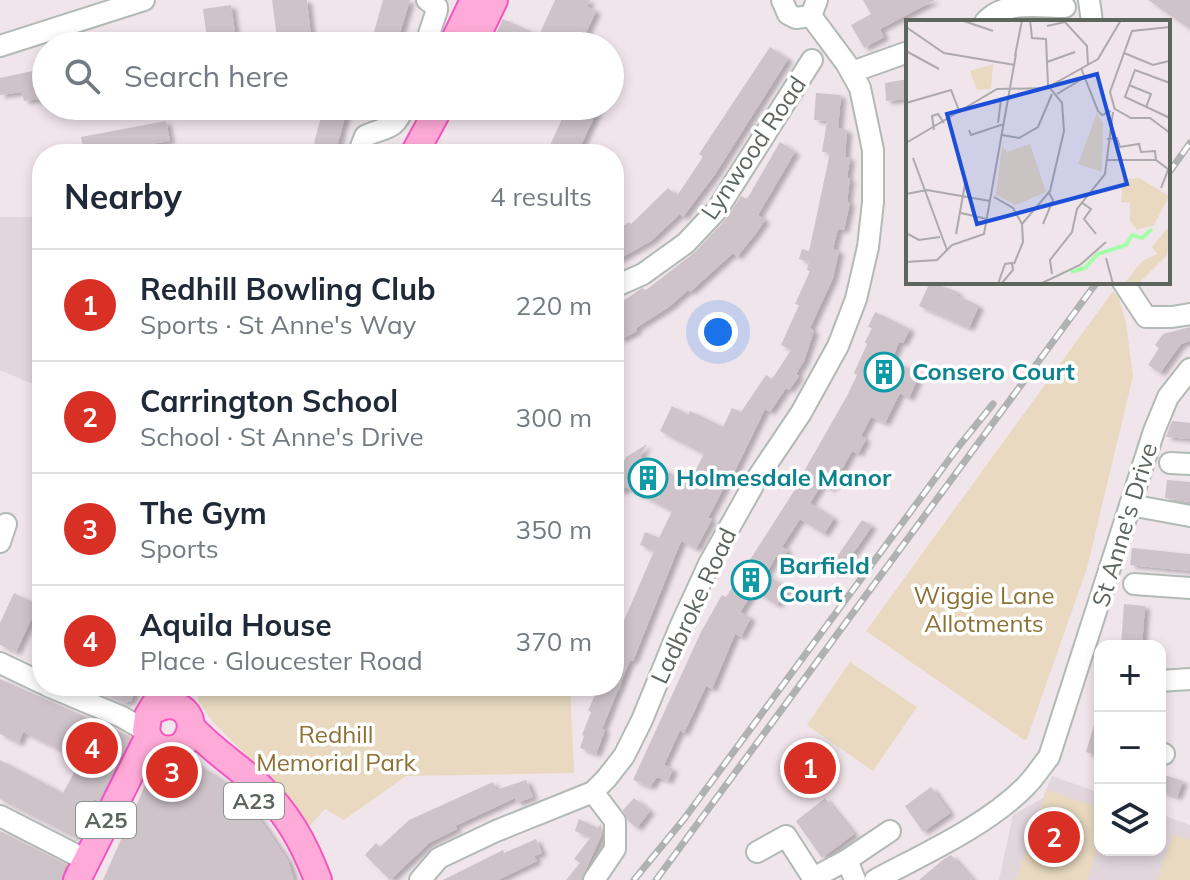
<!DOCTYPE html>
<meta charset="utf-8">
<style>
body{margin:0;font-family:Mulish,sans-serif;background:#f6f6f7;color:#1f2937}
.controls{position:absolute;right:24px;bottom:24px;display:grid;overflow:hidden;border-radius:16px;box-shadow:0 4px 12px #0003}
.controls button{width:72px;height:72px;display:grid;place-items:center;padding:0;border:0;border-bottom:2px solid #e0e1e3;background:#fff;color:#1f2937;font:40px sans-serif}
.you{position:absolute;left:718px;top:332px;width:28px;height:28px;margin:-20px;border:6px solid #fff;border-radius:50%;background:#1a73e8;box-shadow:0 0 0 12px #1a73e833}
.badge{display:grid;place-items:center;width:52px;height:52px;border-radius:50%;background:#d93025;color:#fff;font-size:26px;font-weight:700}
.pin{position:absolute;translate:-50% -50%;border:4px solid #fff;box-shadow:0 2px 8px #0006}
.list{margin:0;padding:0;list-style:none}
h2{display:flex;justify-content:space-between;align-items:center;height:104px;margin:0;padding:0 32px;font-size:34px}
h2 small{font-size:26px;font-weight:400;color:#747a83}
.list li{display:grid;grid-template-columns:52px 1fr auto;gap:24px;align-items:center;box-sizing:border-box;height:112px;padding:0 32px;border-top:2px solid #e0e1e3}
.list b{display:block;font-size:30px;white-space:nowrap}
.list p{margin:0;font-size:26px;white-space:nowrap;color:#747a83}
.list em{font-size:26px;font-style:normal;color:#747a83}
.icon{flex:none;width:44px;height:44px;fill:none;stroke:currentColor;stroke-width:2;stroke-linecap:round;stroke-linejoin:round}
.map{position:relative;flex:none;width:1190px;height:880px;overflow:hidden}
.search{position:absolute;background:#fff;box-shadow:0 4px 12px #0003;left:32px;top:32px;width:592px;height:88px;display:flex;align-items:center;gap:20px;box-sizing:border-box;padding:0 28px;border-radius:44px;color:#747a83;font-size:30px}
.panel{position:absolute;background:#fff;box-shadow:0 4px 12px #0003;left:32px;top:144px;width:592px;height:552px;border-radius:32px}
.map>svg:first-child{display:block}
.education{fill:#e2d6dd}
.green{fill:#e8d9c0}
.building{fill:#cdc3c9;filter:url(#shadow)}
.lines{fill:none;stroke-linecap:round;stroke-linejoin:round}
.minor-casing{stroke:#b2bab4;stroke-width:24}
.major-casing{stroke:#f756c0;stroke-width:30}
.minor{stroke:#fff;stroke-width:20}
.major{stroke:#ffaad8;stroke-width:26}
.rail-casing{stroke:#afb2b0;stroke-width:7}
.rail{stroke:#fff;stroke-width:4;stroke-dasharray:12;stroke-linecap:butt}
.labels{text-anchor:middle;stroke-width:7;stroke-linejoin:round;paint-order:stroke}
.shield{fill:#fff;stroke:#8d948e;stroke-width:2}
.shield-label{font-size:22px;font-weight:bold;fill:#5c665e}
.street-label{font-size:24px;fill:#5c665e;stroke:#fff}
.culture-label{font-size:24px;font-weight:bold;fill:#0d838f;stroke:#fff;text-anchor:start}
.park-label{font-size:24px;fill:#8d7034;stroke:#fff}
.inset-river{fill:none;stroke:#a5ffaa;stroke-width:4}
.inset-road{fill:none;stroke:#acaaaa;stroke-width:2}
.view{fill:#1d4ed8;fill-opacity:0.15;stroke:#1d4ed8;stroke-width:4}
.inset-edge{fill:none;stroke:#5c665e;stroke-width:4}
</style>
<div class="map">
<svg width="1190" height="880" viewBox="0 0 1190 880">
<defs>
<filter id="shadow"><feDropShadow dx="5" dy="3" stdDeviation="2" flood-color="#0004"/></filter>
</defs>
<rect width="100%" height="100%" fill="#f0e5eb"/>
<g class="education">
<polygon points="0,217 42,217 42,388 0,370"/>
<polygon points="1052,776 1100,793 1100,850 1160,850 1160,814 1190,825 1190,880 999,880 1013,815 1043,798"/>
</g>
<g class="green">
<polygon points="1113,291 1119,298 1126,323 1133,376 1087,568 1027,739 1024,740 866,631"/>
<polygon points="850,662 917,707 873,771 807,725"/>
<polygon points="198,686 570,686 574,773 406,776 344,820 325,809 307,829 275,784 213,722 198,701"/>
<polygon points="1047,790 1100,808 1100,843 1087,880 1016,880"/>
<polygon points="1173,834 1190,840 1190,880 1157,880"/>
</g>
<g class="building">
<polygon points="272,0 307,0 312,46 278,46"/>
<polygon points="383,0 410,0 396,46 370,46"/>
<polygon points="555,0 590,0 587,6 596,11 580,46 490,46 503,19 539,35"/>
<polygon points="863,0 935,0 880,29 884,37 864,48 851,25 871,14"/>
<polygon points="1148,0 1190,0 1190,29"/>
<polygon points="231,5 237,46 208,46 203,9"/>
<polygon points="770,47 788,59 716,173 683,217 680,214 651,241 614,262 614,232 629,222 631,224 668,188 677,196 703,157 699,154"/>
<polygon points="42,69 46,98 24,101 22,92 0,95 0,78"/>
<polygon points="908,79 908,99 886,101 885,83"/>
<polygon points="816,93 841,95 838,128 847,130 845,157 850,158 847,178 850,178 847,202 850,202 844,230 838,229 833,249 839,251 833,278 810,328 814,331 804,361 796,374 799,376 789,390 786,388 770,412 765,409 733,475 731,474 708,518 712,519 696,549 681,541 633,661 630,660 602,729 605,730 596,754 580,748 584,736 582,735 591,712 588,711 599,686 614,686 614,644 654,551 640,545 645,532 659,538 672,511 625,487 623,492 614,487 614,481 626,457 647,444 640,457 689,483 704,454 660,431 672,406 688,415 690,411 723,427 732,408 741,412 766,375 772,379 791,350 781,345 799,305 795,304 810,271 807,270 809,262 799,259 802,249 809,251 830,153 822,152 827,121 814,120"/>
<polygon points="324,106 348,106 335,154 311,154"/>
<polygon points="568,106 599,106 577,154 546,154"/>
<polygon points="166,121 170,141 84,154 81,137"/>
<polygon points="780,142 795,152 758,215 765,220 757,232 737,257 733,253 690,292 688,290 669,307 636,328 637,331 620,340 614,328 614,300 620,298 622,302 642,288 646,290 695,252 726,219 741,196 747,199"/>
<polygon points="930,282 958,292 956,295 979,306 969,328 919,306"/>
<polygon points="875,312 910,329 903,343 899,342 892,360 920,374 909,398 900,393 885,423 871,417 861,436 866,439 858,454 852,451 831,489 822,484 810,503 834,518 824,534 800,519 782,547 788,550 782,560 776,556 766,575 788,588 777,605 754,591 740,612 751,618 741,637 735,634 712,689 706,686 684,733 680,730 664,765 673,769 668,781 657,777 650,787 633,780 701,632 722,595 726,597 805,474 803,473 847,396 857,375 854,373 867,344 865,342 872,328 868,327"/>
<polygon points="1190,327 1190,341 1181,344 1160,373 1148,365 1159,348 1155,345 1163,334"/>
<polygon points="1172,421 1190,423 1190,439 1166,437"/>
<polygon points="1167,480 1190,482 1190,502 1165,498"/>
<polygon points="862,520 872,526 839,574 830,567"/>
<polygon points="1132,548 1190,554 1190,571 1130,565"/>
<polygon points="14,593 38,605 16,652 0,645 0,623"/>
<polygon points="1124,604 1145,606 1142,646 1121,646"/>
<polygon points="0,679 131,737 99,801 94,799 76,838 0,799 0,760 63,793 81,760 23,732 19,743 0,734"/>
<polygon points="88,686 137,686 131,701 124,703"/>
<polygon points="1097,715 1100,715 1100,757 1086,752"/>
<polygon points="801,748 833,769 819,789 788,767"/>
<polygon points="189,759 229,784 259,818 288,861 294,880 103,880 155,763 171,765"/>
<polygon points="1164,775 1183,781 1177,797 1160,791"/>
<polygon points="526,780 533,797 517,803 515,798 455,826 457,829 429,843 390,880 365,855 376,843 380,847 409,820 493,782 496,790"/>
<polygon points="931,787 950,813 923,832 905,806"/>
<polygon points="634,798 650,811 637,828 628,821 623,810"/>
<polygon points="825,798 854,834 822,858 796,821"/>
<polygon points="579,819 598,828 601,824 602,834 581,880 566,880 580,863 574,859 591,837 575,831"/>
<polygon points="0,831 66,864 61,880 0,880"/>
<polygon points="536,839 542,853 534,856 537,861 498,880 443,880 503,850 504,853"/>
<polygon points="951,855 973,880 919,880 944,859"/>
</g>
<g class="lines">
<defs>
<g id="minor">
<polyline points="782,0 788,14 796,18 811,16 817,0"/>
<polyline points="1089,0 1092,22"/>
<path d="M985 22C1005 0 1037 7 1065 7"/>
<polyline points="0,46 144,0"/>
<polyline points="425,46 437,10 437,7 427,0"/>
<polyline points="852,72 908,52"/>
<path d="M358 154 365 136C386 126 395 132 404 106"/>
<polyline points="1123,282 1146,317 1172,317 1190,314"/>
<polyline points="614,287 643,274 686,243 717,210 812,60"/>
<polyline points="1170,463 1190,464"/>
<polyline points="1130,505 1190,516"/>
<polyline points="0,542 6,524"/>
<polyline points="1134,584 1190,588"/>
<polyline points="0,663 42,683"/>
<polyline points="1160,681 1190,679"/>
<polyline points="48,686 122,717 146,731"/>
<polyline points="1160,753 1164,754"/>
<polyline points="593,792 615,821 615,849 594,880"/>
<polyline points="0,816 86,860"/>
<polyline points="757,852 786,836 813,878 847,860 855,880"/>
<polyline points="847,860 890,831"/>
<polyline points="420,880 439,858 496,831 593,792 606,779 624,756 642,720 680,627 709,564 756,480 801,413 838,346 856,299 868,247 873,202 873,150 860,88 846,63 811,16"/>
<path d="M875 880C924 854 986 826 1025 787 1034 778 1041 767 1049 757L1154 431 1168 397 1190 369"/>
</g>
<g id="major">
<polyline points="452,46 474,0"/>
<polyline points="472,46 494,0"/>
<polyline points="414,154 440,106"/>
<path d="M154 710C182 693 205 725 180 747 164 753 151 748 146 731L148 716 166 686"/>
<path d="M191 727C211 749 236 765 258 785 287 812 304 843 318 880"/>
<polyline points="77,880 148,738"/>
</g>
</defs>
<use href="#minor" class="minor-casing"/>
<use href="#major" class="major-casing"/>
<use href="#minor" class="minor"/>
<use href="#major" class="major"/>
<defs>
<g id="rail">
<polyline points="1168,174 1190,143"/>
<polyline points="634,880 684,819 959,446 993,404"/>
<polyline points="656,880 1097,282"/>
</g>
</defs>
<use href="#rail" class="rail-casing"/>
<use href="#rail" class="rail"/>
</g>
<defs>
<symbol id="building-ring" viewBox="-11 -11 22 22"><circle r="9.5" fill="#fff" stroke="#0f9aa8" stroke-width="1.5"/><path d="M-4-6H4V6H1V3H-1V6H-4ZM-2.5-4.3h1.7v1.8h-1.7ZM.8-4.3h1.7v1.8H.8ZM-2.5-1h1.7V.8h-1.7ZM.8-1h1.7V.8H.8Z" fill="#0f9aa8"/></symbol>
</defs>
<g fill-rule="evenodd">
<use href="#building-ring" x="862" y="350" width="44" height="44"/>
<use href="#building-ring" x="626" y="456" width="44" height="44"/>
<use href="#building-ring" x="729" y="558" width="44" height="44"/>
</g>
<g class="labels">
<g class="shield">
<rect x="224" y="783" width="60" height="36" rx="6"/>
<rect x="76" y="802" width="60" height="36" rx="6"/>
</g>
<g class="shield-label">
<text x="254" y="809">A23</text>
<text x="106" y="828">A25</text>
</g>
<g class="street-label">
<text transform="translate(754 148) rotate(-56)" y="8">Lynwood Road</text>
<text transform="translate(1125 525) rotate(-73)" y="8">St Anne's Drive</text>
<text transform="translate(694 606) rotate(-65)" y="8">Ladbroke Road</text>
</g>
<g class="culture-label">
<text x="912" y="380">Consero Court</text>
<text x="676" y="486">Holmesdale Manor</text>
<text x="779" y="574">Barfield<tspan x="779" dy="28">Court</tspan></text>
</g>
<g class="park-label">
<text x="984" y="604">Wiggie Lane<tspan x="984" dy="28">Allotments</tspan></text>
<text x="336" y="743">Redhill<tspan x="336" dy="28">Memorial Park</tspan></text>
</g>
</g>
<g transform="translate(906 20)">
<rect width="264" height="264" fill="#f0e5eb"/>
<path d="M87 44 85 69 71 70 64 51ZM191 93 197 103 196 152 172 144ZM124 124 140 172 110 185 90 175 96 126 101 132ZM233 158 263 176 248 205 231 210 224 201V183L215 182 217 159ZM264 205 261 235 232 264H218L236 241 251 234 246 227Z" fill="#e8d9c0"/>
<path class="inset-river" d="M165 252 179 248 192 234 220 225 226 215 236 218 246 209"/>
<path class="inset-road" d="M55 0 87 11M124 0 126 18 140 19 142 65M141 6 159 2 181 26 182 45M0 7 38 33 109 45M0 31 33 49M218 33 247 45 263 41M109 36 116 0M141 42 169 32M175 48 192 91 196 95 205 91M264 63 229 50 219 77 264 98M223 65 245 74 240 87M144 66 192 39 215 0M151 74 176 59M0 83 45 70 54 93M209 89 225 98H244L264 113M209 90 204 72 226 11 264 7M92 103 95 79M28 110 26 96 32 94 38 103M63 110 65 115 98 104M96 115 113 118 132 107 146 74M201 119 211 118 214 127 233 124 235 132 249 131 250 140M0 123 91 69 144 68M7 138 41 230M200 140H250L262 149M255 168 264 145M0 174 21 170 84 181M88 177 107 188 116 204 117 222 108 244M175 182 185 189 178 199 190 214M55 193 81 199M116 204 144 171 158 111 156 83 144 68M137 204 147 180 143 173M0 213 13 220 34 217M50 214 60 159M200 238 207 264M0 242 31 240 46 225 78 214 110 34M146 254 144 240 166 212 171 189 199 154 207 92M92 264 99 244 106 243 107 250 95 264M134 264 174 245 200 222"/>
<path class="view" d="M191 54 221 164 71 204 41 94Z"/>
<rect width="264" height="264" class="inset-edge"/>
</g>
</svg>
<div class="controls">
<button>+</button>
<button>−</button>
<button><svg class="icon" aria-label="layers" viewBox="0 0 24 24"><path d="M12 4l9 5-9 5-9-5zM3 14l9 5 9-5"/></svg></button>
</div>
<div class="you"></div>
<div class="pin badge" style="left:810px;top:768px">1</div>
<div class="pin badge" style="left:1054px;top:837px">2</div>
<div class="pin badge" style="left:172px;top:772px">3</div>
<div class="pin badge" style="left:92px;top:748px">4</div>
<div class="search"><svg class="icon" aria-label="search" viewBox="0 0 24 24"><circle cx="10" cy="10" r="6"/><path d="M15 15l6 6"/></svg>Search here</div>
<section class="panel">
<h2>Nearby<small>4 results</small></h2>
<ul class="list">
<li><span class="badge">1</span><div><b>Redhill Bowling Club</b><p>Sports · St Anne's Way</p></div><em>220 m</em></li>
<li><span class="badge">2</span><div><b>Carrington School</b><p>School · St Anne's Drive</p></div><em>300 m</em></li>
<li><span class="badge">3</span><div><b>The Gym</b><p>Sports</p></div><em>350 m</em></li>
<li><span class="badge">4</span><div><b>Aquila House</b><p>Place · Gloucester Road</p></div><em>370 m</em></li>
</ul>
</section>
</div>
